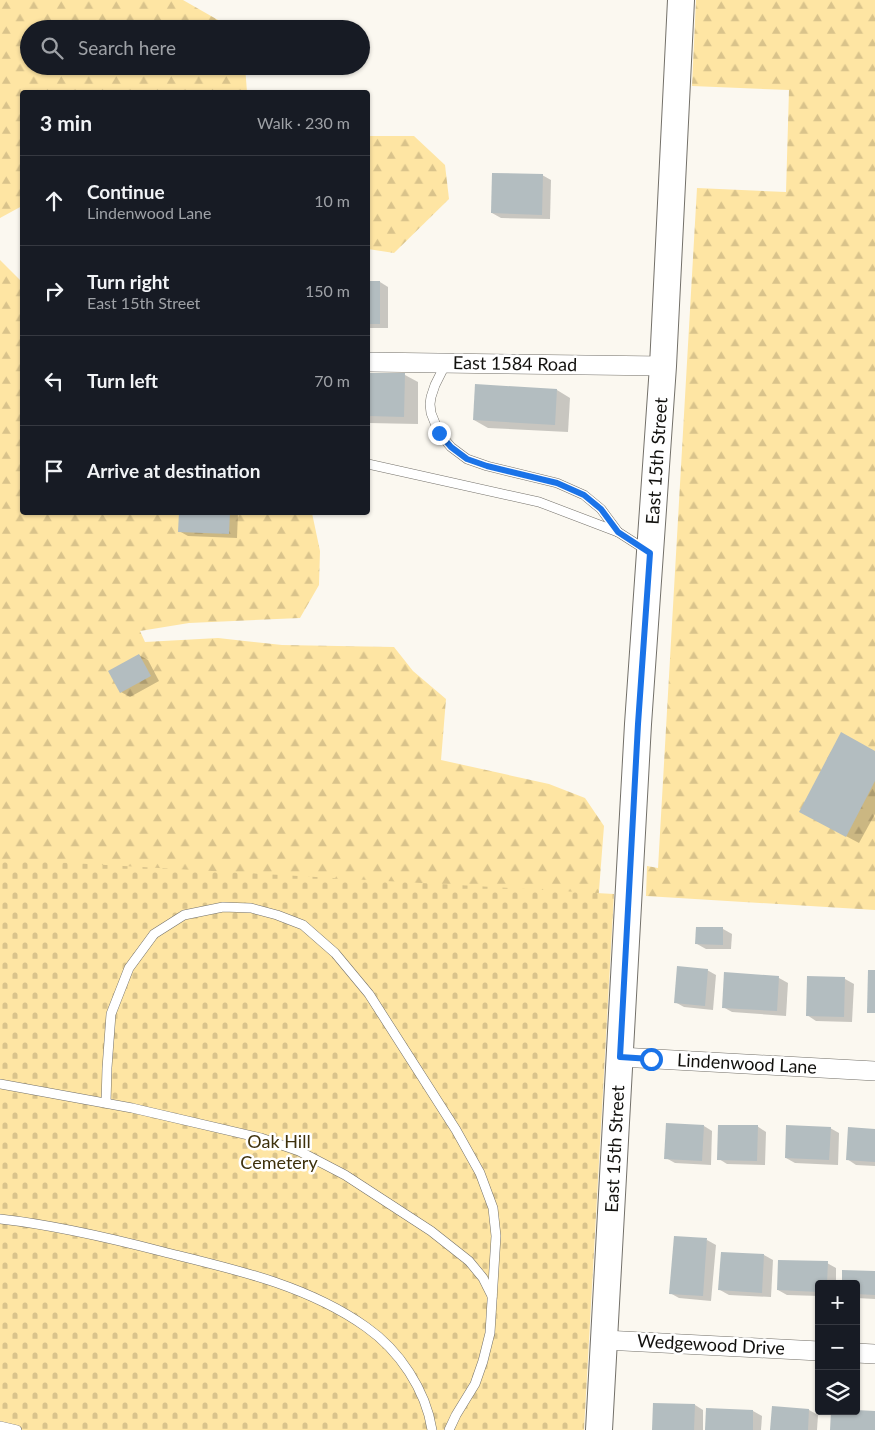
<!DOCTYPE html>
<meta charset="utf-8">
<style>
body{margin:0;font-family:Lato,sans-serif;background:#20242c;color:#f1f3f6}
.controls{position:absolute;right:15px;bottom:15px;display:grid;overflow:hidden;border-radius:5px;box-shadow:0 1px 4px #0004}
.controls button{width:45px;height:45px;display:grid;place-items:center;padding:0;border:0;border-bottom:1px solid #363941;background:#171b24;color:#f1f3f6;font:25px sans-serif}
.stop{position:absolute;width:15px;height:15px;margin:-11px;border:4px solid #1a73e8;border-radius:50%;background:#fff}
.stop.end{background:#1a73e8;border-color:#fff;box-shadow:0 1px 5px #0008}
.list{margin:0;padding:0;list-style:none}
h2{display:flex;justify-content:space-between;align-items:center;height:65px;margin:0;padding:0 20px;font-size:21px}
h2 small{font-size:16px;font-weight:400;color:#9ea1a6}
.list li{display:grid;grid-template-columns:32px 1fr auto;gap:15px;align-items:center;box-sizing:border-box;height:90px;padding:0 20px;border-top:1px solid #363941}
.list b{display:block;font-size:19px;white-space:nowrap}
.list p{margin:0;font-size:16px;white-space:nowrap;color:#9ea1a6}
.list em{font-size:16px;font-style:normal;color:#9ea1a6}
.icon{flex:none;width:28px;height:28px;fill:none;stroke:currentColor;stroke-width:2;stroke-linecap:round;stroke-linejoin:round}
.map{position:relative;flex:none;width:875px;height:1430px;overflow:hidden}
.search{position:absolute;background:#171b24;box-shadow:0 1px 4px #0004;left:20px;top:20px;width:350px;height:55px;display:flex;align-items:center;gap:12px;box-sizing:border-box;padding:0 18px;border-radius:28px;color:#9ea1a6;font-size:19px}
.panel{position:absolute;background:#171b24;box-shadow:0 1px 4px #0004;left:20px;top:90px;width:350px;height:425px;border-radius:5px}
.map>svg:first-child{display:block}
.forest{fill:url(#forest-firs)}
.cemetery{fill:url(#cemetery-stones)}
.shadow{fill:#0003}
.building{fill:#b3bdc0}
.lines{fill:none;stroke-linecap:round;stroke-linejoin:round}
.service-casing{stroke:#737069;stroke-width:10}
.minor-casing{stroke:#737069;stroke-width:20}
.secondary-casing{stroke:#737069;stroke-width:28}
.service{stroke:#fff;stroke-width:9}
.minor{stroke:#fff;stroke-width:19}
.secondary{stroke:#fff;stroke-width:26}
.route{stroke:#1a73e8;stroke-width:6}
.labels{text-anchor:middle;stroke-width:5;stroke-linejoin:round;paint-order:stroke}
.street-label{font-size:18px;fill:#12110e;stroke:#fff}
.park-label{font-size:18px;fill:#3e310c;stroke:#fff}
</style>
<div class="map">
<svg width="875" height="1430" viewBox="0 0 875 1430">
<defs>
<pattern id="forest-firs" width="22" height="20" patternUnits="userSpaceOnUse" patternTransform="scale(1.25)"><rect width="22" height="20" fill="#fee5a3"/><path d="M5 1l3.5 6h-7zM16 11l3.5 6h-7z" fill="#d9c38b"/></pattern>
<pattern id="cemetery-stones" width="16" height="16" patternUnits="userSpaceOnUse" patternTransform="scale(1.25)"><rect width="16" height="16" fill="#fee5a3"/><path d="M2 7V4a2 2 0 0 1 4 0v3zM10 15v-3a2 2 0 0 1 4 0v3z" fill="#d9c38b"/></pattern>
</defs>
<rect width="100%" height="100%" fill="#fbf8f0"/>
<g class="forest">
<polygon points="0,0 183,0 218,20 223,29 29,29 29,66 245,66 247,92 22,92 22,206 0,218"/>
<polygon points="696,0 875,0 875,910 646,896 647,866 658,868 697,188 786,192 789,90 692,86"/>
<polygon points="368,136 414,136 445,165 449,199 394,253 368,249"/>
<polygon points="0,260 22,282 22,512 312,513 320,551 319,585 300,618 189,623 140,631 145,642 218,638 282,645 394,647 413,671 446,699 441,760 549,784 585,798 604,826 597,916 0,888"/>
</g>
<polygon class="cemetery" points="0,859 614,894 584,1430 0,1430"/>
<g class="shadow">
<polygon points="542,175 551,180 550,219 501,218 492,213"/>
<polygon points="368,282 380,282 388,287 388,328 368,328"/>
<polygon points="368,374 405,375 418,382 418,424 368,423"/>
<polygon points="557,390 570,398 568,432 488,428 474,420"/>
<polygon points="180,512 238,512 237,538 188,536 179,531"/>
<polygon points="139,655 148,660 159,681 130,697 121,692"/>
<polygon points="875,752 875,814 859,843 814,819"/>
<polygon points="723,929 732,934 731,949 706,949 697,944"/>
<polygon points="707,970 716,975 713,1010 684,1007 675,1002"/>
<polygon points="726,974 779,978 788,983 786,1016 732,1012 723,1007"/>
<polygon points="845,979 854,984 852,1022 816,1021 807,1015"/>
<polygon points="704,1126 712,1131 711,1165 675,1163 666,1158"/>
<polygon points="757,1126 766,1132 765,1165 727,1164 719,1159"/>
<polygon points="830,1128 839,1133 838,1165 795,1163 786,1158"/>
<polygon points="875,1131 875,1166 856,1165 847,1159"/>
<polygon points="707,1240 716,1245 711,1301 679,1298 670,1293"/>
<polygon points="764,1255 773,1260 771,1297 729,1295 720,1290"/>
<polygon points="827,1263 836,1268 836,1284 819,1284 819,1296 787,1295 778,1290"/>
<polygon points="875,1272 875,1299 856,1298 856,1284"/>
<polygon points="695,1405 703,1410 703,1430 653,1430"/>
<polygon points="773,1408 809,1410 818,1415 817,1430 772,1430"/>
<polygon points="753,1411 762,1416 761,1430 706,1430"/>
</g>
<g class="building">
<polygon points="492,173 543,174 542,215 491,213"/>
<rect x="368" y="281" width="12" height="43"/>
<polygon points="368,373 405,373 404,417 368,416"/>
<polygon points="475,384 557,389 555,425 473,420"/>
<polygon points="179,512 230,512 229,534 178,532"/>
<polygon points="139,654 151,676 120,693 108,671"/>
<polygon points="841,732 875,751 875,781 846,837 799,812"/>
<polygon points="696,927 723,927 723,945 695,944"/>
<polygon points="677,966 708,969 705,1006 674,1003"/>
<polygon points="868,970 875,970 875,1013 867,1013"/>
<polygon points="724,972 779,976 777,1011 722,1008"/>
<polygon points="807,976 845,977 844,1017 806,1016"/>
<polygon points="666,1123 704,1125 702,1161 664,1159"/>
<polygon points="718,1125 758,1125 757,1161 717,1160"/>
<polygon points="786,1125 831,1127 829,1160 785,1158"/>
<polygon points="848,1127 875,1129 875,1162 846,1160"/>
<polygon points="674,1236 707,1238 703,1296 669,1294"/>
<polygon points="721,1252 764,1254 762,1293 718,1290"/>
<polygon points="778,1260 828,1261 827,1284 819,1284 819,1292 777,1290"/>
<polygon points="842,1270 875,1271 875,1295 856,1294 856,1284 842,1284"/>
<polygon points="653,1403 695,1404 694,1430 652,1430"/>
<polygon points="772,1406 809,1409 808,1430 770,1430"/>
<polygon points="706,1408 753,1410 753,1430 705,1430"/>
<polygon points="856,1410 875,1411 875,1430 830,1430 831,1411 856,1411"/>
</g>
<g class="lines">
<defs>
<g id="service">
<polyline points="446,363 435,385 431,397 430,404 431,413 439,433 451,447 467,459 487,466 557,483 584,495 601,509 618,532 646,550"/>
<polyline points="368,464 539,502 618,532"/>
<polyline points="0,1084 132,1108 261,1138 299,1151 345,1175 431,1231 469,1261 483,1278 492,1296"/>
<polyline points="106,1103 107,1068 111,1014 129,968 154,934 184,915 223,907 251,908 277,915 303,925 335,953 369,994 456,1130 480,1173 493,1208 496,1236 490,1333 483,1361 475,1384 456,1415 449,1430"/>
<path d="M0 1219C55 1225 110 1238 164 1252 233 1269 307 1285 366 1327 399 1350 426 1390 432 1430"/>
<polyline points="0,1426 17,1430"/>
</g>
<g id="minor">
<polyline points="368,362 663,366"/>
<polyline points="620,1057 875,1071"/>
<polyline points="604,1340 819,1351"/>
<polyline points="856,1353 875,1354"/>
</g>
<polyline id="secondary" points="599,1430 638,724 663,366 681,0"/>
</defs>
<use href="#service" class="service-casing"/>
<use href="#minor" class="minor-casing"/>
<use href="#secondary" class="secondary-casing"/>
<use href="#service" class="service"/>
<use href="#minor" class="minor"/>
<use href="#secondary" class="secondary"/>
</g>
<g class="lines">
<polyline class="route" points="439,433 451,447 467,459 487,466 557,483 584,495 601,509 618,532 650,553 638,724 620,1057 651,1059"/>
</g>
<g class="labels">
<g class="street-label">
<text transform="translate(515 364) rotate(1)" y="6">East 1584 Road</text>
<text transform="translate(657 461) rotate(-86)" y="6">East 15th Street</text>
<text transform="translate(747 1064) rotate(3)" y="6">Lindenwood Lane</text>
<text transform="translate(615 1149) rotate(-87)" y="6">East 15th Street</text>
<text transform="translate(711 1345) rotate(3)" y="6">Wedgewood Drive</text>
</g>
<g class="park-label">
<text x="279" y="1148">Oak Hill<tspan x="279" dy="21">Cemetery</tspan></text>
</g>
</g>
</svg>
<div class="controls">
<button>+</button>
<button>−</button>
<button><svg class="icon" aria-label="layers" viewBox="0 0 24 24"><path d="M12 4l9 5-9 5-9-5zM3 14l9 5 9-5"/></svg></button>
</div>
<div class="stop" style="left:651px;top:1059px"></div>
<div class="stop end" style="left:439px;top:433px"></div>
<div class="search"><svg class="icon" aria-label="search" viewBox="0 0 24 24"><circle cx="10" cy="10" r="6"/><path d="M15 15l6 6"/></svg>Search here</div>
<section class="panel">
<h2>3 min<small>Walk · 230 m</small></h2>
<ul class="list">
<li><svg class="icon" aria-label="ahead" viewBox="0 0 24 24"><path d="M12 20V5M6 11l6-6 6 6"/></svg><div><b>Continue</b><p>Lindenwood Lane</p></div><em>10 m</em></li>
<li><svg class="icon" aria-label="right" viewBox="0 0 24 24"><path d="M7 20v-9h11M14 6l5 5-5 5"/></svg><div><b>Turn right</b><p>East 15th Street</p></div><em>150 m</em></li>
<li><svg class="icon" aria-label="left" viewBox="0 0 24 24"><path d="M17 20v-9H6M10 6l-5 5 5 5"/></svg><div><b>Turn left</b></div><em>70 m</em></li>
<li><svg class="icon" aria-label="arrive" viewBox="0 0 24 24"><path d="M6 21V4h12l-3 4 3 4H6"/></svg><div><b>Arrive at destination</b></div></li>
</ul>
</section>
</div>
